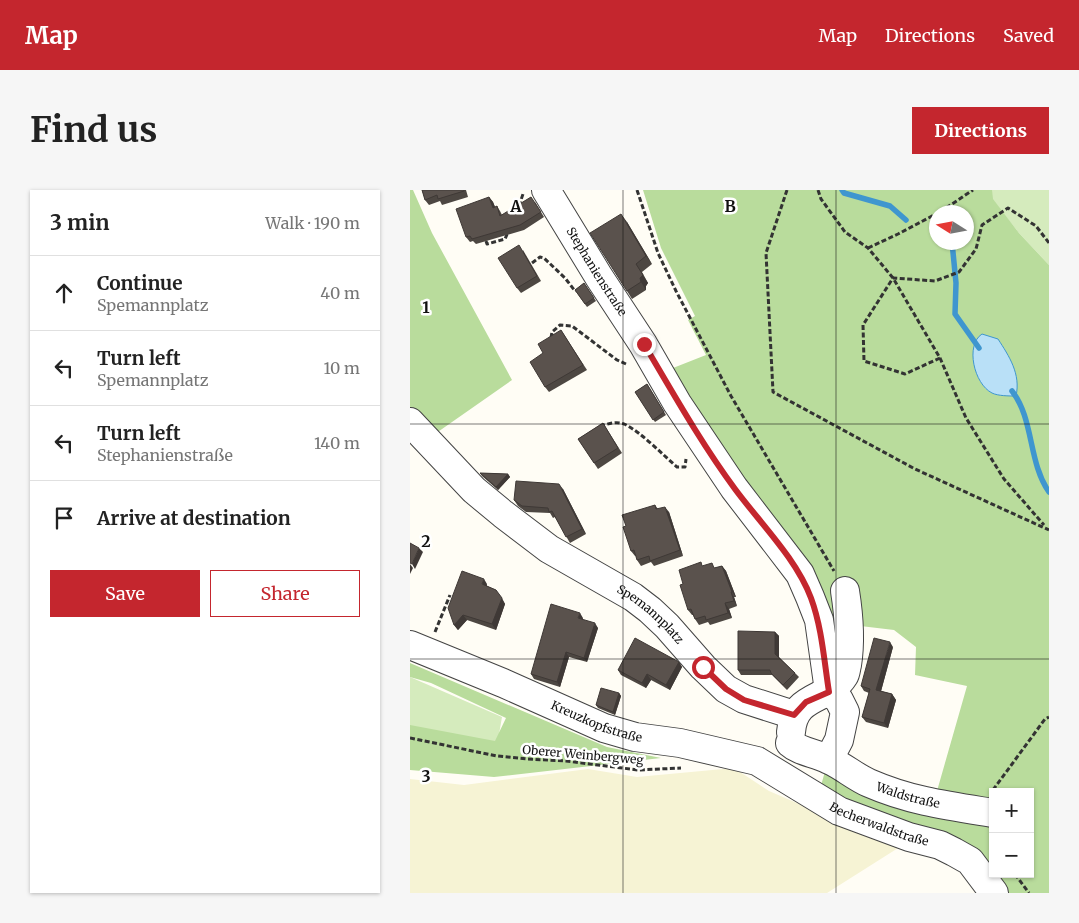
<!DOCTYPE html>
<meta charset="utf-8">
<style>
body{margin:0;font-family:Merriweather,serif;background:#f6f6f6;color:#222}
.controls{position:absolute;right:15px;bottom:15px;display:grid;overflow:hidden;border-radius:0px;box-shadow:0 1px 4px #0004}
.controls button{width:45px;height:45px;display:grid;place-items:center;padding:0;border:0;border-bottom:1px solid #e0e0e0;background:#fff;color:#222;font:25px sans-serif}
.compass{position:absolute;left:519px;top:15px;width:45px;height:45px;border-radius:50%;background:#fff;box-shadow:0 1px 4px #0004;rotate:281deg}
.stop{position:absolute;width:15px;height:15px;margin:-11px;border:4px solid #c4262e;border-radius:50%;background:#fff}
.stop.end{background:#c4262e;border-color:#fff;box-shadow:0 1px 5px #0008}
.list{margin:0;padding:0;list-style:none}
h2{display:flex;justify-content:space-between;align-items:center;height:65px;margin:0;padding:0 20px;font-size:21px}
h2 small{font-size:16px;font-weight:400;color:#767676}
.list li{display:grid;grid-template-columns:32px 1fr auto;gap:15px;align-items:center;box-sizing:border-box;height:75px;padding:0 20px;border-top:1px solid #e0e0e0}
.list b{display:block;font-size:19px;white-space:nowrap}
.list p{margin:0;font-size:16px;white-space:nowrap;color:#767676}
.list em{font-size:16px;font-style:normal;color:#767676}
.actions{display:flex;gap:10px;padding:15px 20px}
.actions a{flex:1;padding:11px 0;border:1px solid #c4262e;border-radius:0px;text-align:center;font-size:18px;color:#c4262e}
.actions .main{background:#c4262e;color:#fff}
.icon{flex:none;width:28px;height:28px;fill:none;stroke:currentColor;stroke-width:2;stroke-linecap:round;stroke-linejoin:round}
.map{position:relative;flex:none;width:639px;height:703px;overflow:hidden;border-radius:0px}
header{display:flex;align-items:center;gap:30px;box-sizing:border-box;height:70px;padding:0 25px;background:#c4262e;color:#fff}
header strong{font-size:24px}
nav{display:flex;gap:28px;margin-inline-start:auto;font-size:18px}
.intro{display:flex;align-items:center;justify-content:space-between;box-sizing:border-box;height:120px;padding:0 30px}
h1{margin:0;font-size:35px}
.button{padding:12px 22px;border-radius:0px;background:#c4262e;color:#fff;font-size:18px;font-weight:700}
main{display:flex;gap:30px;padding:0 30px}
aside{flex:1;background:#fff;border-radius:0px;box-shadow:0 1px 4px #0004}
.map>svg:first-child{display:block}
.farmland{fill:#f6f3d4}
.green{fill:#d5ebbd}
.forest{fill:#b9dc9c;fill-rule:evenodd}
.water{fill:#b9e0f7;stroke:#3f96cf}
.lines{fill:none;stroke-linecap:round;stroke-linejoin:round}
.stream{stroke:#3f96cf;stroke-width:5.5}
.minor-casing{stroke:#444;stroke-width:30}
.path{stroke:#333;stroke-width:3;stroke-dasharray:5 2.5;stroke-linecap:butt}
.minor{stroke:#fff;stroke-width:28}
.wall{fill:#4d4742}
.shaded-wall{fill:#3f3936}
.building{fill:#5a524d;stroke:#3f3936}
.route{stroke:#c4262e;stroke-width:6}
.grid{fill:none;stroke:#111;stroke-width:1;stroke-opacity:0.55}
.labels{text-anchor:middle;stroke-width:5;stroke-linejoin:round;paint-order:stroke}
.street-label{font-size:12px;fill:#111;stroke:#fff}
.grid-label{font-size:16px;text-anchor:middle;font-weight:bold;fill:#111;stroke:#fff;stroke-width:5;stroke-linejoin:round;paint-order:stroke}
</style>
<header>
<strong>Map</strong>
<nav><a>Map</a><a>Directions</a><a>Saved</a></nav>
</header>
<div class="intro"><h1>Find us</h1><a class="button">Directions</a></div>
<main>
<aside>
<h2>3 min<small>Walk · 190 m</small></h2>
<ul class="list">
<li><svg class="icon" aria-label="ahead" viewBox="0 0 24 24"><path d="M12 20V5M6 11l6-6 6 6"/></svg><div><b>Continue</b><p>Spemannplatz</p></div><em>40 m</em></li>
<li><svg class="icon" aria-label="left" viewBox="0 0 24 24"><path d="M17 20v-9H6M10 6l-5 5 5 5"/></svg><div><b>Turn left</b><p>Spemannplatz</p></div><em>10 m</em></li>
<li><svg class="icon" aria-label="left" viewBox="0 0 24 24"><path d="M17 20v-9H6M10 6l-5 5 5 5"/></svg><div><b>Turn left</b><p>Stephanienstraße</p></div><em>140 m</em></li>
<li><svg class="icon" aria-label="arrive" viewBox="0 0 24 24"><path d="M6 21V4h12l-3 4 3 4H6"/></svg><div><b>Arrive at destination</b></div></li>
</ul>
<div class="actions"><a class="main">Save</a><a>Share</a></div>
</aside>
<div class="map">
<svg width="639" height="703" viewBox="0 0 639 703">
<rect width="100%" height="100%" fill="#fffdf5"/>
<polygon class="farmland" points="324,578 359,601 424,629 496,653 417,703 0,703 0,589 54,595 178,579 227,587"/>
<g class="green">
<polygon points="582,0 639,0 639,75 609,43 582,9"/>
<polygon points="0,487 92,527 87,556 0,546"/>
</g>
<g class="forest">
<polygon points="0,0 3,0 22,43 102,190 12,253 0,239"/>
<path d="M233 0H582L583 9 609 43 639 75V703H587L562 669 408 606 418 571 523 615 557 496 505 485 506 457 484 440 442 435 427 470C424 447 422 425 413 403 399 367 368 334 345 303 315 263 287 221 263 178L296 165 278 130 285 126 251 58ZM526 22H556V52H526ZM583 602H620V684H583Z"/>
<polygon points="0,473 197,557 251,568 84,587 0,580 0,535 85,551 96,528 21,493 0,487"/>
</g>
<path class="water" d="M572 144 588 149C599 166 611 184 606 206 599 206 588 206 582 203 564 194 555 155 572 144Z"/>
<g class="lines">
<g class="stream">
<polyline points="432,0 434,3 480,16 496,30"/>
<polyline points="525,38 526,38"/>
<polyline points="542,52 546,93 545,124 569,158"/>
<path d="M602 201C624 229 618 272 639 302"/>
</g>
<defs>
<g id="minor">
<path id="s1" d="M136 0 189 87 233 154 267 213 324 298 390 384 400 407 409 430 419 501"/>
<path id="s2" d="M0 232 64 300 93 324 139 359 223 407 240 420 257 436 293 477 316 499 334 509 384 525"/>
<path id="s3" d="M0 455 93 493 194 538 225 547 270 553 347 571 429 621 499 647 530 655 544 662 560 671 584 703"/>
<path d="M381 542C384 503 418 512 434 486 436 483 436 478 437 475 441 450 439 426 435 401"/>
<path id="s4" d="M380 553C390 562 406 563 419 570 433 576 445 587 459 593 500 611 539 616 583 623"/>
<polyline points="419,569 429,550 435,522 429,510 419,501"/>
</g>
</defs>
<use href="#minor" class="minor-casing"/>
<g class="path">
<polyline points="227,0 248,63 266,101 321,206 424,381"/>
<polyline points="377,0 356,63 363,202 505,279 639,340"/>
<polyline points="408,0 411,9 435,42 458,58 483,88 530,168 556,228 594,289 634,335"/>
<polyline points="109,16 113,4"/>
<polyline points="530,22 563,0"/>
<polyline points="76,51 77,54 95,49 98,42"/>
<polyline points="458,58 488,44 526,24"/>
<polyline points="122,73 130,67 134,68 155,88 165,101 168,100"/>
<polyline points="141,148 142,142 150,135 162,136 207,170 216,174"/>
<polyline points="530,168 495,184 454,171 453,135 483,88 525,91 549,82 566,59 572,35 598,18 626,36 639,53"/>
<path d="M190 236C198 234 206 231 214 234 230 241 253 265 267 277H275L276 269"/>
<polyline points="25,442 40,405"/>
<polyline points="0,548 87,566 117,569 156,571 228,580 271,578"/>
<polyline points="583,600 635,529 639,527"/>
<polyline points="605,684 619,703"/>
</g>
<use href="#minor" class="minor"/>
</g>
<g class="wall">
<polygon points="12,0 56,0 58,7 32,15 30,11 19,15 15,10"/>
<polygon points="79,7 83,12 85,17 87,16 90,21 92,25 125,12 134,27 114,40 66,54 63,51 60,52 56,47"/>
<polygon points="217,32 242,74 232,82 238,93 236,96 236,100 222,109 217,101"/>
<polygon points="113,60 131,91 111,103 107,98"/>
<polygon points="174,93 186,111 177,117 165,100"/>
<polygon points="151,140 177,180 139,202 135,197 133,163"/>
<polygon points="237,194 256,225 245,232 225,202"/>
<polygon points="193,233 212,263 188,279 168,249"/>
<polygon points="70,283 98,284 100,287 88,300 72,286"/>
<polygon points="153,299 176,344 160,353 145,327 143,328 140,323 116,322 108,316 104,310"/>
<polygon points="245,315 248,319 259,322 273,366 244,376 241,372 231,376 227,370 226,366 225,366 221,361 216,336"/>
<polygon points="293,376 305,378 312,376 316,381 326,407 324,407 327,416 319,419 322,428 300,435 298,432 289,435 285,429 283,425 282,425 278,420 273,394"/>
<polygon points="77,394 77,396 86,400 95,414 86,440 57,430 48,440 44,435"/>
<polygon points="173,428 173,430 188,438 177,472 159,467 150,497 124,489 121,484"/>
<polygon points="365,442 369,446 369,467 389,487 377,500 362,485 331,485 328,480"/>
<polygon points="483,457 471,501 482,504 486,510 478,538 456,532 452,527 459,503 454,501 451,496"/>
<polygon points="269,472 272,477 260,500 241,490 236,498 211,485 208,480"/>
<polygon points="209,503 211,506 205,525 188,518 186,515"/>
</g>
<g class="shaded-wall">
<polygon points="79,7 83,12 87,22 83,18"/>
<polygon points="211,24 217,32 242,74 236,66"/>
<polygon points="226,74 238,93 236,96 236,100 231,92"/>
<polygon points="98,284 100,287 88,300 86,297"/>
<polygon points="149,294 153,299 176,344 172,339"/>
<polygon points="255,317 259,322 273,366 270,360"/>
<polygon points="9,358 13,362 5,379 2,374"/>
<polygon points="0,374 3,378 0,384"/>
<polygon points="312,376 316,381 326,407 322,402"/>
<polygon points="74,389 77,394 76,399 72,394"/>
<polygon points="321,402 324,407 327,416 324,411"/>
<polygon points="92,408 95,414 86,440 82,434"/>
<polygon points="315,413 319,419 322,428 318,423"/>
<polygon points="170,423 173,428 172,433 168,428"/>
<polygon points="53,425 57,430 48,440 44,435"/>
<polygon points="185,433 188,438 177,472 174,468"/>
<polygon points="365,442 369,446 369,468 365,464"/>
<polygon points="480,452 483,457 470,505 466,500"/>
<polygon points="156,462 159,467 150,497 147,492"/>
<polygon points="269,472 272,477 260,500 256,495"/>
<polygon points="237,484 241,490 236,498 232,493"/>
<polygon points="209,503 211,506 205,525 203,522"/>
<polygon points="482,504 486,510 478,538 474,533"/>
</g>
<g class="building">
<polygon points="12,0 54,0 54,1 28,9 27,5 15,10"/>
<polygon points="79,7 83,18 87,16 90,26 121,7 131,22 110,35 62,49 60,46 56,47 46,19"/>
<polygon points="211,24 236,66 226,74 233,85 230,88 231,92 217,101 180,43"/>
<polygon points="109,55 127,86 107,98 88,68"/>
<polygon points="174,93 184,108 175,114 165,100"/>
<polygon points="151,140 173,175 135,197 120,172 133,163 128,154"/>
<polygon points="237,194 254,222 243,230 225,202"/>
<polygon points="193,233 208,258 184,273 168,249"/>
<polygon points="70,283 98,284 86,297"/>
<polygon points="106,291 149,294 172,339 156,347 142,321 139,322 138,318 112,316 104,310"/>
<polygon points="245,315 246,319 255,317 270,360 240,371 239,366 227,370 224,360 221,361 213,337 216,336 212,325"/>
<polygon points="0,353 9,358 2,374 0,373"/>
<polygon points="291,372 292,376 302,373 304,378 312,376 322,402 321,402 324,411 315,413 318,423 296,430 295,426 285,429 281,419 278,420 270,395 273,394 269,380"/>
<polygon points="52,381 74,389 72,394 86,400 92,408 82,434 53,425 44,435 38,418"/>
<polygon points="141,414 170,423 168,428 185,433 174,468 156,462 147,492 121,484"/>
<polygon points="328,441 365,442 365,464 385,483 373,495 361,483 360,480 328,480"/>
<polygon points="225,448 269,472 256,495 237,484 232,493 208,480"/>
<polygon points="464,448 480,452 466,500 482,504 474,533 452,527 460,499 451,496"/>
<polygon points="191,498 209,503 203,522 186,515"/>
</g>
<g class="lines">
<path class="route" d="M234 154C263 203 291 253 325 299 350 333 386 368 401 408 412 438 414 470 419 502L396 512 384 525 334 510 316 499 293 477"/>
</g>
<path class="grid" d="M213 0V703M426 0V703M0 234H639M0 469H639"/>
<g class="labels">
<g class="street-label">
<text dy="4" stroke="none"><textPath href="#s1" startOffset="96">Stephanienstraße</textPath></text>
<text dy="4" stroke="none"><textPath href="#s2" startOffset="310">Spemannplatz</textPath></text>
<text dy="4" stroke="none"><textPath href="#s3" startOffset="202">Kreuzkopfstraße</textPath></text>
<text transform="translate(173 565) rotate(5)" y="4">Oberer Weinbergweg</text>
<text dy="4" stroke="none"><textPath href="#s4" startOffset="130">Waldstraße</textPath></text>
<text dy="4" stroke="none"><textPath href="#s3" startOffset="506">Becherwaldstraße</textPath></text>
</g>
</g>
<g class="grid-label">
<text x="106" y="22">A</text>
<text x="320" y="22">B</text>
<text x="16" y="123">1</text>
<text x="16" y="357">2</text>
<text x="16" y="592">3</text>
</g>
</svg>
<div class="controls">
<button>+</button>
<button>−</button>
</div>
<svg class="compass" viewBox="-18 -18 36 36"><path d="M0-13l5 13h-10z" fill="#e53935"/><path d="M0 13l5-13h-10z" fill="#767676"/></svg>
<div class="stop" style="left:293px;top:477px"></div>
<div class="stop end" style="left:234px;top:154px"></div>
</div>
</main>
